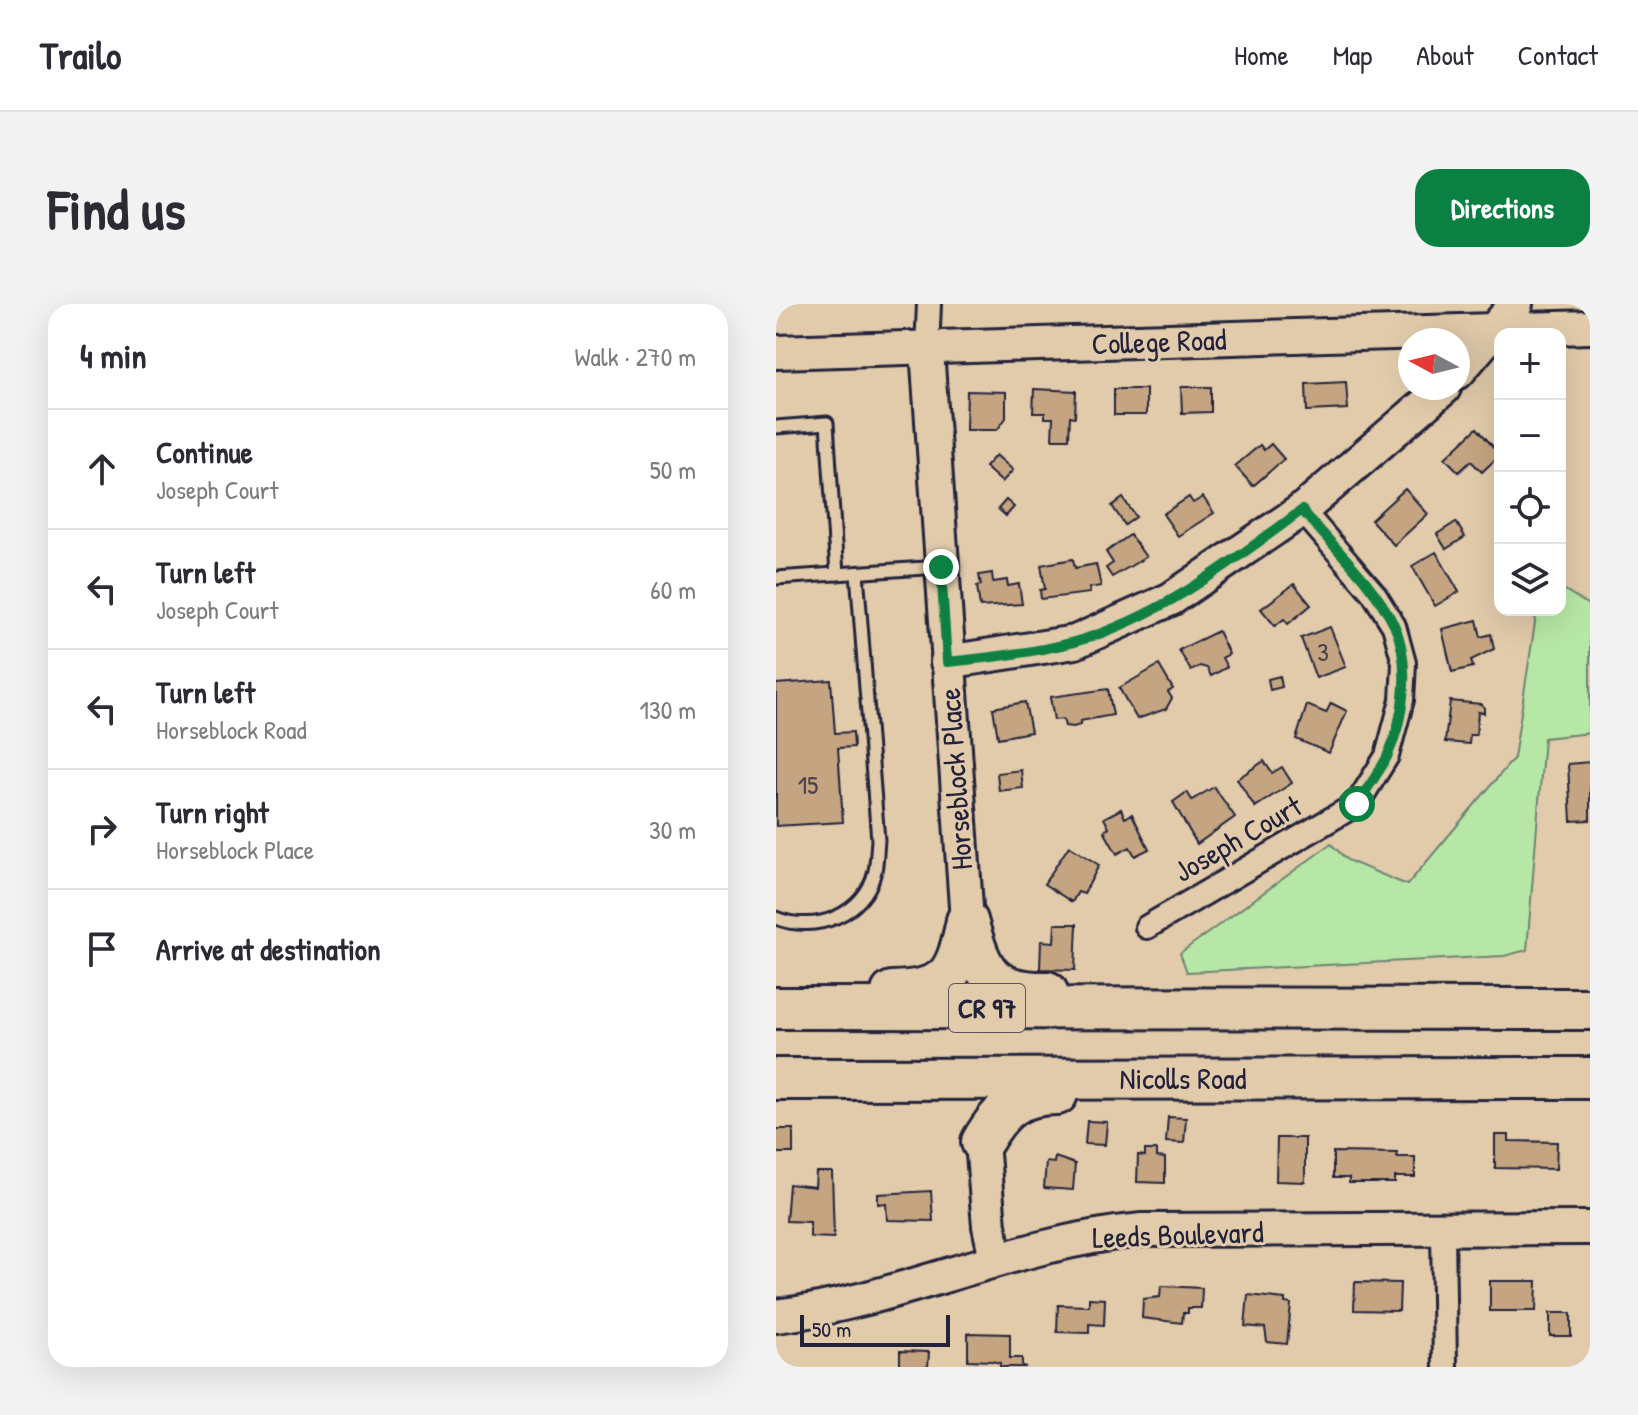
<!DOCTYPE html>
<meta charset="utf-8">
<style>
body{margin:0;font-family:"Patrick Hand",sans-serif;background:#f2f2f3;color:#2b2b33}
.controls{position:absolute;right:24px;top:24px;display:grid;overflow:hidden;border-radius:16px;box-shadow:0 8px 32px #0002}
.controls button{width:72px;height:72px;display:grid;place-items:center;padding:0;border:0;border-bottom:2px solid #e1e1e2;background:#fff;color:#2b2b33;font:40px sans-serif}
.compass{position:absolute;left:622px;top:24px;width:72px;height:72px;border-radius:50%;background:#fff;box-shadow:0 8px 32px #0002;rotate:277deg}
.scale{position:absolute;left:24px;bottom:20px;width:150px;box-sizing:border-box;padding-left:8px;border:4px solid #22223b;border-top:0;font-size:22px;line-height:28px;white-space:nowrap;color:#22223b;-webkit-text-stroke:6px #e1cbab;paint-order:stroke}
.stop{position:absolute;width:24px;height:24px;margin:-18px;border:6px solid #0b8043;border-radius:50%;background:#fff}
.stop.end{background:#0b8043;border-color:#fff;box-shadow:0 2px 8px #0008}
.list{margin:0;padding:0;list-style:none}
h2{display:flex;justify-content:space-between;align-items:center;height:104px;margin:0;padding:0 32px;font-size:34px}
h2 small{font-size:26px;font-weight:400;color:#7c7c81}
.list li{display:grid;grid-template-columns:52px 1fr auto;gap:24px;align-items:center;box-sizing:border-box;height:120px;padding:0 32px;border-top:2px solid #e1e1e2}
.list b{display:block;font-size:30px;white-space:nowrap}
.list p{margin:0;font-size:26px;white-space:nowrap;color:#7c7c81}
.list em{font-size:26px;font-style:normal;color:#7c7c81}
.icon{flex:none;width:44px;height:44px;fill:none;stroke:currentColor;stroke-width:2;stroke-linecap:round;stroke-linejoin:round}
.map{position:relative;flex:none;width:814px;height:1063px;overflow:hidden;border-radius:24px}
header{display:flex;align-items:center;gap:48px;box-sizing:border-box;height:112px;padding:0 40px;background:#fff;border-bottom:2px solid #e1e1e2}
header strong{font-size:38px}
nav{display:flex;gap:44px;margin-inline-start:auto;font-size:28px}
.intro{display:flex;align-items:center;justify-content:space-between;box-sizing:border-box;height:192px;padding:0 48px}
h1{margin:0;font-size:56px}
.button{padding:20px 36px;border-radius:24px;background:#0b8043;color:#fff;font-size:28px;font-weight:700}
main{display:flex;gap:48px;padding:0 48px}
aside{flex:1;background:#fff;border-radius:24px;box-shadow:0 8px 32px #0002}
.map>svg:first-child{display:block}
.green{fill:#b7e7a6;stroke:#6c8470;stroke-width:2}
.building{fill:#c5a581;stroke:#22223b;stroke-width:2}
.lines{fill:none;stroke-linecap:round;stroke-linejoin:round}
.lane-casing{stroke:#22223b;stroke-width:17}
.street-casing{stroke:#22223b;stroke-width:28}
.secondary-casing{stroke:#22223b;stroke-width:38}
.highway-casing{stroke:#22223b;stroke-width:46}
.lane{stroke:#e1cbab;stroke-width:11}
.street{stroke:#e1cbab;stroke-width:22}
.secondary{stroke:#e1cbab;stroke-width:32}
.highway{stroke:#e1cbab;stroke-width:40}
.route{stroke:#0b8043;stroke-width:10}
.labels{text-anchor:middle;stroke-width:6;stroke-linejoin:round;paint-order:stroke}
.number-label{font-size:26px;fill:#4b434c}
.shield{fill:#e1cbab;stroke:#5b555d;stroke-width:2}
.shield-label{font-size:28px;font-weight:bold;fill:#22223b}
.street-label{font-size:30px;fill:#22223b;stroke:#e1cbab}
</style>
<header>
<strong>Trailo</strong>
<nav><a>Home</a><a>Map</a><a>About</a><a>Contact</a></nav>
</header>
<div class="intro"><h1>Find us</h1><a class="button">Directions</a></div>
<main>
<aside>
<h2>4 min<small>Walk · 270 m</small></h2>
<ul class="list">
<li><svg class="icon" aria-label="ahead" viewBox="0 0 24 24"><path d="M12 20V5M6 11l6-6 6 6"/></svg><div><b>Continue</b><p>Joseph Court</p></div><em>50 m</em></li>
<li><svg class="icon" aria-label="left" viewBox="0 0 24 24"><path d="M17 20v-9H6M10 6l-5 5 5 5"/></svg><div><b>Turn left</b><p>Joseph Court</p></div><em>60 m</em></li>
<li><svg class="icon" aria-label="left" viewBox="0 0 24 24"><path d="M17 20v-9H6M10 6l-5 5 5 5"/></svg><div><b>Turn left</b><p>Horseblock Road</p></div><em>130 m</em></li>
<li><svg class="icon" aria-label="right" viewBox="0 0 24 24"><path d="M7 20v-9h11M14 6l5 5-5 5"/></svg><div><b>Turn right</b><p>Horseblock Place</p></div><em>30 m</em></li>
<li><svg class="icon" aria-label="arrive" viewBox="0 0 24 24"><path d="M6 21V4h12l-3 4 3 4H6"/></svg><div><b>Arrive at destination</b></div></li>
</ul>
</aside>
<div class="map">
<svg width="814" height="1063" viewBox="0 0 814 1063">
<rect width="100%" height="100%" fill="#e1cbab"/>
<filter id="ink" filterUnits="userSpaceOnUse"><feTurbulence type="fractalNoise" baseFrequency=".0125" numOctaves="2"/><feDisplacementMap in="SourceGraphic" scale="16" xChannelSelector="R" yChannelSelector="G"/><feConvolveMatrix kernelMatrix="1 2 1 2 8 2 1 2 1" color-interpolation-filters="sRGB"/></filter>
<g filter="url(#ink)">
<polygon class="green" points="786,284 814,302 814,429 768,434 751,646 728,652 411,668 404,649 555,540 571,556 631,581 738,454 761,306 784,306"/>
<g class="building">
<polygon points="570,78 572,105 531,107 530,80"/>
<polygon points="405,83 435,83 435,108 406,109"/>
<polygon points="258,85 300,87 299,113 294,112 293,135 276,135 277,114 269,114 269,109 257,109"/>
<rect x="338" y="85" width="32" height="26"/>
<polygon points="191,87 230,88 230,114 221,126 190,126"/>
<polygon points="701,124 724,151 706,168 695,157 683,168 669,154"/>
<polygon points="495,140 508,155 477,182 459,162 484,141 488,146"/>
<polygon points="220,151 237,166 226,178 209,163"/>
<polygon points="629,185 652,210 618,241 595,216"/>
<polygon points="413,193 417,199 427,193 438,209 402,232 387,210"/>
<polygon points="347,194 360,213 349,221 336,202"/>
<polygon points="230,196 238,203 230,212 222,205"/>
<polygon points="680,218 689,233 670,245 661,230"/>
<polygon points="354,231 370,253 336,273 330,264 337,259 330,248"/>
<polygon points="660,248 683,288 659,302 636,262"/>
<polygon points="297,255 299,264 320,260 325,282 313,284 314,289 265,295 264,286 269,285 265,261"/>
<polygon points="216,269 217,278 231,276 232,282 243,280 246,300 204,303 201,282 205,281 203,271"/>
<polygon points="518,280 535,301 512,320 508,315 499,322 485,305"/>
<polygon points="701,316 705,333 715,330 718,345 695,356 697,363 676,368 666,325"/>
<polygon points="554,323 570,363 540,374 525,334"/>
<polygon points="442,327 453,350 446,354 451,363 435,372 431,364 424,362 415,367 403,346"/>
<polygon points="383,361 397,385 392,388 396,394 390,405 361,415 343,384"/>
<polygon points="504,372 506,383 494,386 492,375"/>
<polygon points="55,376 59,429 77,428 78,443 62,444 67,518 0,522 0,380"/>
<polygon points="332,385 337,411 304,417 304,421 297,423 289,422 287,415 278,416 274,393"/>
<polygon points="674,397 705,400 708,403 708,409 702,408 700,431 694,431 693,440 669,438"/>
<polygon points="249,398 255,428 222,434 217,404"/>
<polygon points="555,399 571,407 553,449 520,435 531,401 550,409"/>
<polygon points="488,457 496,469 506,463 516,479 479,503 461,475"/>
<polygon points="814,458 814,516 795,517 792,460"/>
<polygon points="245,466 247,484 223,487 221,469"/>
<polygon points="438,483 459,513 421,540 397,498 411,488 416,496"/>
<polygon points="345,505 349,514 356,510 373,545 359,552 354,543 341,550 328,527 333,524 328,514"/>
<polygon points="293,542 323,561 308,590 302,588 296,598 268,580"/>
<polygon points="279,620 301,620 299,666 264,665 265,637 278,638"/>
<polygon points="392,813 410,814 408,839 390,838"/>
<polygon points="311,817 331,818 329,841 309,840"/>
<rect x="0" y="825" width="17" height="24"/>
<polygon points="719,831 733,831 733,837 781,838 780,865 719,864"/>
<polygon points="501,834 529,834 529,878 500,877"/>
<polygon points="369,846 381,846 381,853 389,854 389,879 361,878 362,851 369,852"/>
<polygon points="557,848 621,849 621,853 639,853 639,873 619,873 619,879 573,879 573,874 557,874"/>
<polygon points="279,853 299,860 297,886 268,884 270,858 278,859"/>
<polygon points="40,868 56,868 58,934 34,933 34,918 10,917 13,880 39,883"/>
<polygon points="155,887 157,917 111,916 110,899 102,900 102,890"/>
<polygon points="714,977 761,977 760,1007 714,1007"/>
<polygon points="579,978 624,979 623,1007 578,1006"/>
<polygon points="385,982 426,984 425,1004 412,1004 412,1009 407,1009 406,1019 366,1014 367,995 384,993"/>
<polygon points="472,991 509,995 509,999 515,1000 511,1040 491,1038 489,1024 469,1022"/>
<polygon points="313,994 329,995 328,1021 313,1020 313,1029 281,1028 282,1001 313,1002"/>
<rect x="774" y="1009" width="21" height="23"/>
<polygon points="192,1029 234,1030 234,1054 246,1054 246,1062 250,1063 224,1063 224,1059 216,1057 192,1056"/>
<polygon points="124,1047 153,1048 152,1063 117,1063 124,1063"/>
</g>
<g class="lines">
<defs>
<g id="lane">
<polyline points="0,123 51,119 61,270"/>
<polyline points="0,274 164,263"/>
<path d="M0 614C39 630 89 611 99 567 101 557 101 546 102 536L81 269"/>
</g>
<g id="street">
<polyline points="151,46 153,0"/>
<polyline points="371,623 581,500 611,452 626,396 628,359 618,322 598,290 526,206"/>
<polyline points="667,927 669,1063"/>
</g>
<g id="secondary">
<polyline points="151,46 191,617"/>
<polyline points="0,48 814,23"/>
<polyline points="682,68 740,0"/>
<polyline points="171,358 299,338 395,295 526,206 668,84"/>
<polyline points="206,838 213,922 220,954"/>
<path d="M0 1012C124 997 238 938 366 926L814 924"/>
</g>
<g id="highway">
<path d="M191 617C206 668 213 689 271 688"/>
<path d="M116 688C173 687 180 670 191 617"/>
<polyline points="0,704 814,705"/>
<polyline points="0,775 814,774"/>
<path d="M206 838C225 805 242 790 281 790"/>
</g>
</defs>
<use href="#lane" class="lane-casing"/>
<use href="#street" class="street-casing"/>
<use href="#secondary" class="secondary-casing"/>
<use href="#highway" class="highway-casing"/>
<use href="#lane" class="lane"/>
<use href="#street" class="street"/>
<use href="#secondary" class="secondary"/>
<use href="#highway" class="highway"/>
</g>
</g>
<g class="lines" filter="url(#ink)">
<path class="route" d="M165 263 171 358C213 354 257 349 298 338 383 314 456 258 526 206 556 242 597 278 618 321 636 359 628 416 611 453 603 469 591 484 581 500"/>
</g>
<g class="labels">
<g class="number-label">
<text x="547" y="357">3</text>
<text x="32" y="490">15</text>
</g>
<rect class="shield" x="173" y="680" width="76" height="48" rx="6"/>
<g class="shield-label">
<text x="211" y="714">CR 97</text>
</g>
<g class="street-label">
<text transform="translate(383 38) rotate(-2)" y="10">College Road</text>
<text transform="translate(180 475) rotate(-94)" y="10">Horseblock Place</text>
<text transform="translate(462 535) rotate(-30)" y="10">Joseph Court</text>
<text x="407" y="785">Nicolls Road</text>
<text transform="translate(402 931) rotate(-2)" y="10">Leeds Boulevard</text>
</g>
</g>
</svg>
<div class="controls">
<button>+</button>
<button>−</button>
<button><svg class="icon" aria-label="locate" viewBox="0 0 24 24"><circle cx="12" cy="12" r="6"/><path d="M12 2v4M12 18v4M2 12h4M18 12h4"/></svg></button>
<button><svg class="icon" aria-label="layers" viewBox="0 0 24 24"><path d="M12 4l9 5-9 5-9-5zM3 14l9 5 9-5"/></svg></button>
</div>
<svg class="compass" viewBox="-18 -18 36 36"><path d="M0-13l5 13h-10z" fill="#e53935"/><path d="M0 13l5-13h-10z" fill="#7c7c81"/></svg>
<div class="scale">50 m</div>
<div class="stop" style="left:581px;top:500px"></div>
<div class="stop end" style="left:165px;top:263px"></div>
</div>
</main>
